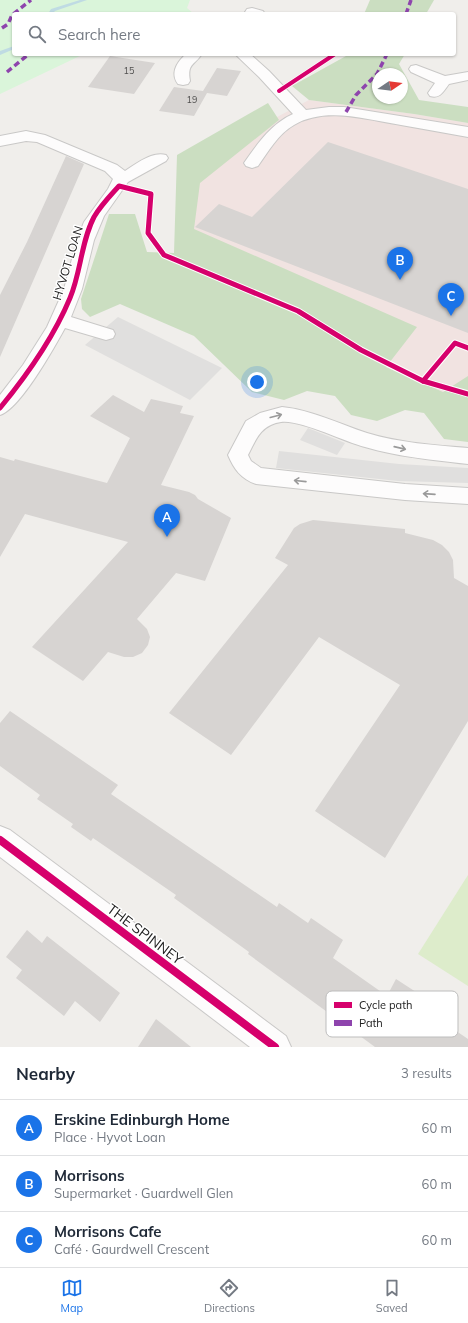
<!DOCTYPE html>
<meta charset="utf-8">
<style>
body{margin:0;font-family:Mulish,sans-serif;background:#f6f6f7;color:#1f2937}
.compass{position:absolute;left:372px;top:68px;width:36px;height:36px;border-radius:50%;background:#fff;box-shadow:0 1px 3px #0004;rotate:77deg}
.you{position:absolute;left:257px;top:382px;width:14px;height:14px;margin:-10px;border:3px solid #fff;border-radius:50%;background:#1a73e8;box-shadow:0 0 0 6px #1a73e833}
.badge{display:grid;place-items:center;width:26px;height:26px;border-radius:50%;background:#1a73e8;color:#fff;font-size:13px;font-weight:700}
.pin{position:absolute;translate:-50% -33px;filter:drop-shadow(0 1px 2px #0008)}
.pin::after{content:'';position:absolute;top:21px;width:14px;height:12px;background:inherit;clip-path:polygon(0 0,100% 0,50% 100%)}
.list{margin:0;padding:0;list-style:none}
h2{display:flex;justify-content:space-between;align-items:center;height:52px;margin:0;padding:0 16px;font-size:17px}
h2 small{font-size:13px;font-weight:400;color:#747a83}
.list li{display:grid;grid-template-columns:26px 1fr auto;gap:12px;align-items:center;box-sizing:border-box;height:56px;padding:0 16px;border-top:1px solid #e0e1e3}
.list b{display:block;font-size:15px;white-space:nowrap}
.list p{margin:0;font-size:13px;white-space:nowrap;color:#747a83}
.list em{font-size:13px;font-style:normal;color:#747a83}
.icon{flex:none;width:22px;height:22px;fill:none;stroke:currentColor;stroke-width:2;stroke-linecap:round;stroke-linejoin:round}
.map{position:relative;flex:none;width:468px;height:1047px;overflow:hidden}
.search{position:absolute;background:#fff;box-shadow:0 1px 3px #0004;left:12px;right:12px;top:12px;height:44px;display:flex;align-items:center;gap:10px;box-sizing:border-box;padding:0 14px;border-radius:4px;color:#747a83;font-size:15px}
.sheet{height:220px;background:#fff}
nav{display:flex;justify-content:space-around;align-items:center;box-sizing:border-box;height:56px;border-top:1px solid #e0e1e3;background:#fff;font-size:11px;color:#747a83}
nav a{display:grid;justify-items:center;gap:2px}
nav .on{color:#1a73e8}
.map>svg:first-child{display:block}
.commercial{fill:#f1e3e1}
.grass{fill:#ddeccb}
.forest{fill:#cbdec1;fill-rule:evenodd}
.park{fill:#daf5da}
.parking{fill:#e0dfde}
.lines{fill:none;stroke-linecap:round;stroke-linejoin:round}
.stream{fill:#bfdbe3;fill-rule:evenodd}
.building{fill:#d7d4d2}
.minor-casing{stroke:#c9c8c7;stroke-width:2}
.minor{fill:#fdfcfc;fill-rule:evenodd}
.quiet{stroke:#8e44ad;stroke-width:3.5;stroke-dasharray:6 3.5;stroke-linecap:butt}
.cycleway-far2-casing{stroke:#fff;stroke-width:5.5}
.cycleway-far1-casing{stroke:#fff;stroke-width:7}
.cycleway-casing{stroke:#fff;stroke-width:10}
.cycleway-far2{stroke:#d6006c;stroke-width:4}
.cycleway-far1{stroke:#d6006c;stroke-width:5}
.cycleway{stroke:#d6006c;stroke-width:8}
.oneway{stroke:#9a9a9a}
.labels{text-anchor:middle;stroke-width:3;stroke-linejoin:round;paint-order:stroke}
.far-number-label{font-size:9px;fill:#4f4e4e}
.street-label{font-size:12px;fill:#222;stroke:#fff}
.near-street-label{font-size:14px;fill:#222;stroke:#fff}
.key{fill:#fff;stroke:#bdbdbd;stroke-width:1}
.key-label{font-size:11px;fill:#222}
</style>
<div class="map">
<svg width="468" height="1047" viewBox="0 0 468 1047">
<rect width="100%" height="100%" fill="#f0eeeb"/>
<polygon class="commercial" points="309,100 414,114 468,123 468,401 429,390 174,253 206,155"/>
<polygon class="grass" points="468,875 468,986 418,954"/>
<g class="forest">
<polygon points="370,0 434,0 426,14 364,14"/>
<path d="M347 54H405L399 64 419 100 468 107V123L414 114 309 100 292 86 346 56ZM378 74H402V98H378Z"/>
<polygon points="268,103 279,120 200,183 194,229 417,327 386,367 443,392 468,376 468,442 444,439 424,413 405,410 377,421 351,415 335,396 307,391 284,400 252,392 194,336 120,304 90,317 82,309 81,299 109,214 135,214 147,252 174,253 177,155"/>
</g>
<polygon class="park" points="0,0 190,0 187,8 194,14 14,14 14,54 84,54 0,94"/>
<g class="parking">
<polygon points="118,317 222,368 190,400 85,345"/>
<polygon points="308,428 345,443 337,455 300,440"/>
<polygon points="279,451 399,464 468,468 468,483 398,481 276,468"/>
</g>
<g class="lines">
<g class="stream">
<polygon points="80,0 87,0 55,11 52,14 48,14 51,9"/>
<polygon points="14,46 14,49 0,55 0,51"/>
</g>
</g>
<g class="building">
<polygon points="110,56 155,63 134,94 88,87"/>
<polygon points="217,68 241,71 227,96 207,93 194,116 159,111 174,87 203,91"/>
<polygon points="328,142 468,189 468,333 195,227 219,204 252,217"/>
<polygon points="66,156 84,164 0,357 0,295 27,242"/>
<polygon points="113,395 144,412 151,399 183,406 180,413 194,416 161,485 189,492 195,495 198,499 231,518 205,581 176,573 137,619 147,629 150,637 148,645 142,653 133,657 124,657 108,652 83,681 32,647 128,542 25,514 0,557 0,457 14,461 15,459 107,483 130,438 90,416"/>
<polygon points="313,520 405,529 405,533 433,540 442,545 449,552 453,560 454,578 468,586 468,721 385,858 315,811 400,685 319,637 231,755 169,713 288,565 275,558 294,528 300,524"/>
<polygon points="10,711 118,785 111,794 277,907 279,903 308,923 311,918 343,940 333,958 387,996 396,979 416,992 412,1001 468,1039 468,1047 375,1047 248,954 249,952 174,898 176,895 93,838 91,841 71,827 73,824 37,799 40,795 0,766 0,723"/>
<polygon points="27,930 42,943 47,936 120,993 100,1022 75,1001 64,1016 16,978 22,970 6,957"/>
<polygon points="156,1019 191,1047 138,1047"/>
</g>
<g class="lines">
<defs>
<g id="minor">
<polygon points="252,8 263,11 265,14 247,14 245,12 247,9"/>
<path d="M186 54H202C194 66 187 63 190 81L188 84 183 85 178 84C170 73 177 62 186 54Z"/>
<path d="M235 54H250L269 71 306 110 329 107H344L468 127V137C446 133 424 129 401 125 367 120 326 106 294 125 278 134 268 152 258 166L252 168 246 166 244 163C258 143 271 124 293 114L259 77Z"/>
<path d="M416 65 445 76 468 72V80L449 84C443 92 440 99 430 96L428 93 435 83 411 72 409 69 411 66Z"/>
<path d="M26 131 45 135 117 165 125 171C136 164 152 151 166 155L168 158 166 161 128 182 104 216 94 240 82 289 71 317 113 330 115 334 113 338 106 340 65 328C54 348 20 409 0 415V395L23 365 47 327 64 289 77 240 84 222 108 189 113 179 105 171 37 142 26 141 0 146V136Z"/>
<path d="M282 407C312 410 339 424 367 433 400 443 434 445 468 448V464C433 460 399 457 365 447 345 442 299 419 281 422 261 425 256 439 248 455L251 461 261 468 405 484 468 488V504L405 500 256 484C241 479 234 469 228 455L246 421 260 413Z"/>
<polygon points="0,826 10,830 286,1036 291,1047 250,1047 0,857"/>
</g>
</defs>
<use href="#minor" class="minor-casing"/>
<use href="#minor" class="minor"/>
<g class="quiet">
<polyline points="406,14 411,0"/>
<polyline points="2,28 8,24 12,15 31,0"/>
<polyline points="7,72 29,54"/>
<polyline points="346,112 356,95 377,74 387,54"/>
</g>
<defs>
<polyline id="cycleway-far2" points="279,91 335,54"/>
<g id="cycleway-far1">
<polyline points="423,381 455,343 468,348"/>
<path d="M0 408C28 374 53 339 70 298 81 272 81 242 94 217 101 205 110 196 119 186L151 194 148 233 164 255 298 311 361 350 423 381 468 394"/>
</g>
<polyline id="cycleway" points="0,840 275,1047"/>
</defs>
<use href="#cycleway-far2" class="cycleway-far2-casing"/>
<use href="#cycleway-far1" class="cycleway-far1-casing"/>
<use href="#cycleway" class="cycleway-casing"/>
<use href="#cycleway-far2" class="cycleway-far2"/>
<use href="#cycleway-far1" class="cycleway-far1"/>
<use href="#cycleway" class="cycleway"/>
</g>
<defs><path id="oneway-shaft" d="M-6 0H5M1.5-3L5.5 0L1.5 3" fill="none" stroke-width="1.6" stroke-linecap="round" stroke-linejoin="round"/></defs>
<g class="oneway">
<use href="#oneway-shaft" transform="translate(276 416) rotate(-15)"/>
<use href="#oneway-shaft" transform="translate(400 448) rotate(13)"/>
<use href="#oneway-shaft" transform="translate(300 481) rotate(-174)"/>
<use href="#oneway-shaft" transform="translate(429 494) rotate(-176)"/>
</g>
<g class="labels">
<g class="far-number-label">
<text x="129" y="74">15</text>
<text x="192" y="103">19</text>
</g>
<g class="street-label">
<text transform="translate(68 263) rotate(-73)" y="4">HYVOT LOAN</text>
</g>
<g class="near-street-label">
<text transform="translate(145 934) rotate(37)" y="5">THE SPINNEY</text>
</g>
</g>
<rect x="326" y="991" width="132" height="46" rx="6" class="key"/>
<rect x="334" y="1002" width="18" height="6" fill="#d6006c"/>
<rect x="334" y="1020" width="18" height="6" fill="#8e44ad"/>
<g class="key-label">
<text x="359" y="1009">Cycle path</text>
<text x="359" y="1027">Path</text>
</g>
</svg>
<svg class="compass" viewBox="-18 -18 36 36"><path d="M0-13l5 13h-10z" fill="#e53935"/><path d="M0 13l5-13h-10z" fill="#747a83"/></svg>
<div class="you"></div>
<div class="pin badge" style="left:167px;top:537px">A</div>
<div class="pin badge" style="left:400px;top:280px">B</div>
<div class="pin badge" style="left:451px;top:316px">C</div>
<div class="search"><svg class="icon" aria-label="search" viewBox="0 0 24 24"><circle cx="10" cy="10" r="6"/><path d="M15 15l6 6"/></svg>Search here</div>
</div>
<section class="sheet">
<h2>Nearby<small>3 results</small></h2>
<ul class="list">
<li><span class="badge">A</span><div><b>Erskine Edinburgh Home</b><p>Place · Hyvot Loan</p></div><em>60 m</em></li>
<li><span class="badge">B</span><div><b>Morrisons</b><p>Supermarket · Guardwell Glen</p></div><em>60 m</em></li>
<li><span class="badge">C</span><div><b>Morrisons Cafe</b><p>Café · Gaurdwell Crescent</p></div><em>60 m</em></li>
</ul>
</section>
<nav>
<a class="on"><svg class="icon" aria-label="map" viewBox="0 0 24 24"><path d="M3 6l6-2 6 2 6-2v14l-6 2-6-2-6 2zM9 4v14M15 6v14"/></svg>Map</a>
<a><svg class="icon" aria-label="directions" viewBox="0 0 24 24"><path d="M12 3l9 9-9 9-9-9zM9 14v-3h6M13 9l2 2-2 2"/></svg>Directions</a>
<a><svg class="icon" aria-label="saved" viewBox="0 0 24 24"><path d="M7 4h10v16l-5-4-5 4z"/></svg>Saved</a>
</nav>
